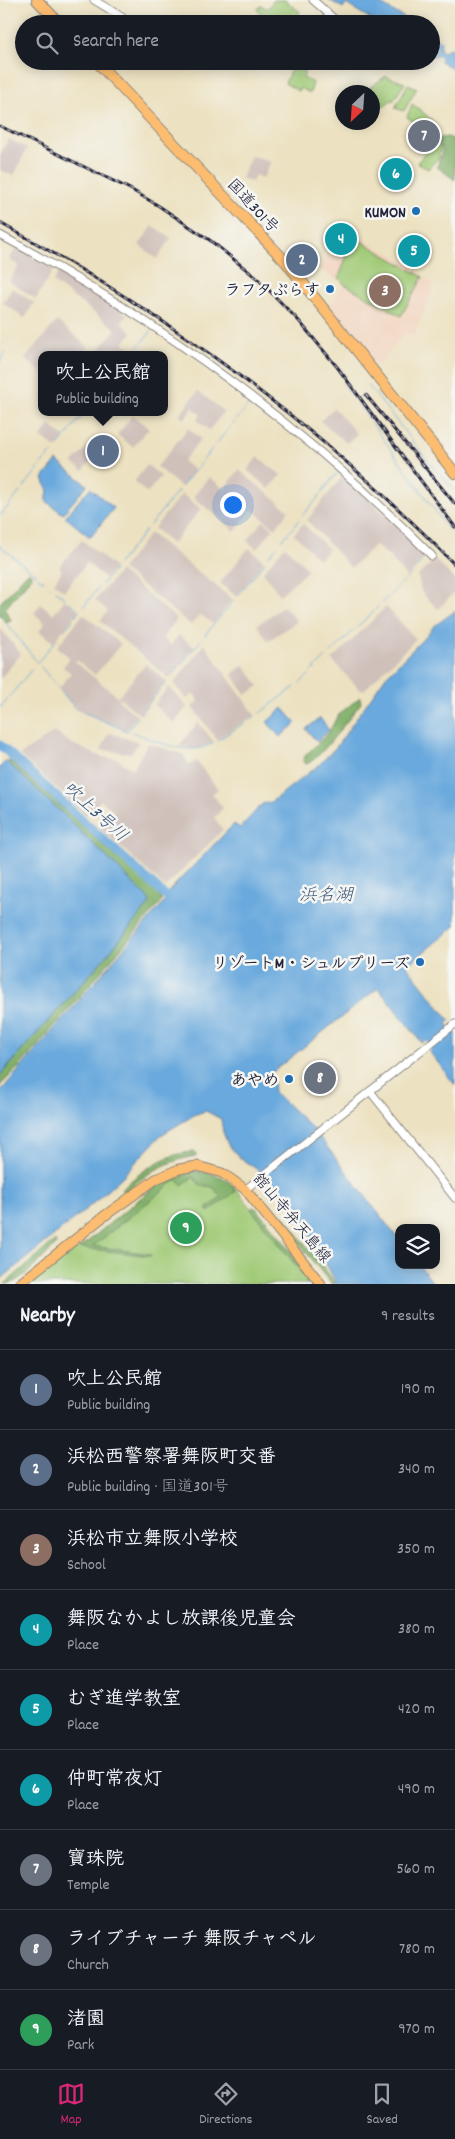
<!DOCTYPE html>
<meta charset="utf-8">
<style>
body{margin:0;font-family:Dekko,"Klee One",sans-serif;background:#20242c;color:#f1f3f6}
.controls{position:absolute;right:15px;bottom:15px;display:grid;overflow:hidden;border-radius:10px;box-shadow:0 2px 12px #0003}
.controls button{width:45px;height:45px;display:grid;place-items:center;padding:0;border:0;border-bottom:1px solid #363941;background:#171b24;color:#f1f3f6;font:25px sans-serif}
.compass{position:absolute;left:335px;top:85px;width:45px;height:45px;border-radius:50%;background:#171b24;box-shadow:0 2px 12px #0003;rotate:205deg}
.you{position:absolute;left:232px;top:504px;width:18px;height:18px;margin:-12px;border:4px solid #fff;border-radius:50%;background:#1a73e8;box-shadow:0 0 0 8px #1a73e833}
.badge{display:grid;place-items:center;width:32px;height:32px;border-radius:50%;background:#db2777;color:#fff;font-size:16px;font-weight:700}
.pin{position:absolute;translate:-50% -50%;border:2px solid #fff;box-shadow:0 1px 5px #0006}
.popup{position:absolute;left:38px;top:351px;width:130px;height:65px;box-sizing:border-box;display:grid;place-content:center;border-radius:10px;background:#171b24;filter:drop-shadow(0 1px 4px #0005);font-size:16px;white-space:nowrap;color:#9ea1a6}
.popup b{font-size:19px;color:#f1f3f6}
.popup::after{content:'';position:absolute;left:50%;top:100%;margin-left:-10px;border:10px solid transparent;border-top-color:#171b24}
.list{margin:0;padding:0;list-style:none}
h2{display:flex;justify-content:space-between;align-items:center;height:65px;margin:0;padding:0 20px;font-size:21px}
h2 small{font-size:16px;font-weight:400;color:#9ea1a6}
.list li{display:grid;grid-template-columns:32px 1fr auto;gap:15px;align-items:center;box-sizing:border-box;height:80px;padding:0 20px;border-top:1px solid #363941}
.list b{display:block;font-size:19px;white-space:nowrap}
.list p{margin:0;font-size:16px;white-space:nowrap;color:#9ea1a6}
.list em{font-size:16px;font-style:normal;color:#9ea1a6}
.icon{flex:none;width:28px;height:28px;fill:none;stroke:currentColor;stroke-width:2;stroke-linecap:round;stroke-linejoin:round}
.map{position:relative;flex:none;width:455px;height:1284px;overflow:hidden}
.search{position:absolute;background:#171b24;box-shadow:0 2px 12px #0003;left:15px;right:15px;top:15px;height:55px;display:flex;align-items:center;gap:12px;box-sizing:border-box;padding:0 18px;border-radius:28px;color:#9ea1a6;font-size:19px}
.sheet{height:785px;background:#171b24}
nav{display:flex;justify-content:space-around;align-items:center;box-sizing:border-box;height:70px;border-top:1px solid #363941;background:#171b24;font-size:14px;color:#9ea1a6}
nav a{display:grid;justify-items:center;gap:2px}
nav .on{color:#db2777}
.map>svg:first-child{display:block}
.built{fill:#f2d4be}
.industrial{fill:#cfc0ba}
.green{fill:#a1cb77;stroke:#627659}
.forest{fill:#80af68;stroke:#516852}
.water{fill:#69a9dd;stroke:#46668c}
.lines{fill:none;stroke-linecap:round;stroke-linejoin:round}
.stream{stroke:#69a9dd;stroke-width:1}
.river{stroke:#69a9dd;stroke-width:9}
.minor-casing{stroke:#87827e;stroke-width:9}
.major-casing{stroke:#87827e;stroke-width:11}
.highway-casing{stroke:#87827e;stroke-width:12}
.minor{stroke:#fff;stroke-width:7}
.major{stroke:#fcbd6f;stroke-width:9}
.highway{stroke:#fcbd6f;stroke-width:10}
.rail-casing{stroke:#22223b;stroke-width:3}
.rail{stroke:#f6f6f2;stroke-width:1;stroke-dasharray:4;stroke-linecap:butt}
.poi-dot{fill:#1f6fb2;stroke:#f6f6f2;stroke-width:2}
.labels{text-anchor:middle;stroke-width:5;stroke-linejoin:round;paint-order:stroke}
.street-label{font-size:16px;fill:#22223b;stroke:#f6f6f2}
.poi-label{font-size:16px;font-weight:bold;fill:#22223b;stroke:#f6f6f2;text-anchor:end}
.water-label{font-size:18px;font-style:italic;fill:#3e587c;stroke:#f6f6f2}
</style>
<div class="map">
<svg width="455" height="1284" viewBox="0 0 455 1284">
<rect width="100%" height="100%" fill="#f6f6f2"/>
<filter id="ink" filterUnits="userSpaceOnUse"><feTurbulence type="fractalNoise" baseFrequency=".02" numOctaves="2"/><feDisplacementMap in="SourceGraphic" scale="10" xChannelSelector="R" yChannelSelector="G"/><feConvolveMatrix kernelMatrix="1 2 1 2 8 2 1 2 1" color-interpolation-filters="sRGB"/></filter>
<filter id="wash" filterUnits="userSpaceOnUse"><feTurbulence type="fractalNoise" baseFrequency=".0096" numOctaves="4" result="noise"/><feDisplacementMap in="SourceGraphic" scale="20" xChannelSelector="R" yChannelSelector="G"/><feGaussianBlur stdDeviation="1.12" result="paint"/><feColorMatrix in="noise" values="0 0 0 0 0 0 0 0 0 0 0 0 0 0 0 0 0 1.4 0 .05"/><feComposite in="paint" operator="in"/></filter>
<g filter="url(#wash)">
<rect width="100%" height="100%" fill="#ece1c0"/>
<polygon class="built" points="338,222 345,223 362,239 411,265 433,284 429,301 414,336 405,333 377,367 329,308 343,284 321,270 338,228 334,226"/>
<g class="industrial">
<polygon points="8,139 27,148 14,176 0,170 0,156"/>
<polygon points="251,156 271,162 263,178 255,175 252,182 241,178"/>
<polygon points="153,226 171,238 157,259 139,245"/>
<polygon points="17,248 54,269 36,299 9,281 19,266 9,259"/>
<polygon points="59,272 128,315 121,323 132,332 123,343 134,351 131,355 105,355 99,350 116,329 53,282"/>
<polygon points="12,288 34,303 25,318 3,303"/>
<polygon points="57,321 88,347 82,355 42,355 42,373 25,359"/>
<polygon points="198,391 224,412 209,430 197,420 201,415 193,408 184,419 179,415"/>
<polygon points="334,408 357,434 347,443 320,421"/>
<polygon points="133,415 149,428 133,447 117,435"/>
<polygon points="50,425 64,437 55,448 41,437"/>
<polygon points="188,428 201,439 183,461 194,470 181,487 157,467"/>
<polygon points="89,445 98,453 83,471 73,463"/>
<polygon points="258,457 281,475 269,489 247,470"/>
<polygon points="147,465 161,476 147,493 134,482"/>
<polygon points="239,470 289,511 275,528 252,510 235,531 193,497 209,477 224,489"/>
<polygon points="343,476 389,518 426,555 406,577 390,557 375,545 351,568 307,520"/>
<polygon points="182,494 201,509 172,544 154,528"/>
<polygon points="263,521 273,529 257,549 247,541"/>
<polygon points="303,524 329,549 319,559 294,534"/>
<polygon points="150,533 232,599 213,624 200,614 191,625 122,569"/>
<polygon points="82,540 114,567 105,578 87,563 64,591 54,583 62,570 59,567"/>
<polygon points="285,546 308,570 280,595 263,572"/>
<polygon points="249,548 264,561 236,596 220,583"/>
<polygon points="435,559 455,580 455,592 438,609 422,593 418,576"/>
<polygon points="120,571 177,619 162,638 171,645 179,635 194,647 169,678 100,621 108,611 95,600"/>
<polygon points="65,600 79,611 53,642 39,631 45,623 34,613 41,604 53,614"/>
<polygon points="284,606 297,621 268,641 257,625"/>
<polygon points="386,607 416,639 364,690 360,690 332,660"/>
<polygon points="83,614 121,644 95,675 77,660 75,662 118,697 146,664 166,681 139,714 120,698 118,700 137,716 126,730 79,711 59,689 71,673 63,667 70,658 57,647"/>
<polygon points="0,628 21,654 0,679"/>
<polygon points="204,644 255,715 217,739 192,707 199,701 194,694 186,699 174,683"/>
<polygon points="244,665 259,686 246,695 232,674"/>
<polygon points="169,687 187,707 174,723 154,705"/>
<polygon points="198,722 214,742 196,749 179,746"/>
<polygon points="54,732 73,744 101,757 117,759 133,770 148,743 182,754 190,765 196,761 218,789 212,794 223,808 214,818 223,830 165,887 99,827 114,811 101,800 86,815 20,755"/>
<polygon points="109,733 139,742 131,753 101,750"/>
</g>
<g class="green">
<polygon points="274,0 285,0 300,12 295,24 284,21 283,23 263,22 259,19 263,15 257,10 261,5 267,9"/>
<polygon points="293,65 305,72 303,78 313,83 310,93 300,88 298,91 285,83"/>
<polygon points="386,76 405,83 393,101 391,100 384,106 368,89"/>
<polygon points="408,84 417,88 404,111 395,108"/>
<path d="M412 104C420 110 431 117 436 127 439 135 435 142 441 149L438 159 428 169 417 163 430 147 427 145 434 134 432 128 419 119 414 122 407 117Z"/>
<polygon points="354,237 423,277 401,316 344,284 339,277"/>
<polygon points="197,1171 233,1185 308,1281 304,1284 27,1284 53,1263 85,1244 159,1183 180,1173"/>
</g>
<g class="forest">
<polygon points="448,137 455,140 455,180 437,167 443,150 439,143 440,138"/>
<polygon points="30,572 31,577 5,609 11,620 7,623 0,615 0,603 27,573"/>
<path d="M360 697 361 703C351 715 318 762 306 764L303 761 305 756 329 732 338 715Z"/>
<polygon points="9,760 159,895 162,901 20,1066 0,1086 0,1075 107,955 150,903 148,898 63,814 9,764"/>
<path d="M194 1152 197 1154 196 1156C167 1161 148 1172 125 1192L122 1191V1188C144 1170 165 1153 194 1152Z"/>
<path d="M186 1172C201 1170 232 1174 235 1192L208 1212 207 1209 221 1197 213 1187 200 1185 193 1177 182 1185 177 1179 93 1246 150 1254 151 1256 80 1248 159 1183Z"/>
<polygon points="253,1207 257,1209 309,1273 312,1282 311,1284 304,1284 308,1280 251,1209"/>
<polygon points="281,1214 283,1215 336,1284 331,1284 279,1218"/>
<path d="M53 1242H56V1245C44 1256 21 1284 5 1284Z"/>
</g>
<g class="water">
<polygon points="329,0 374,0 415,24 379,24 346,4 343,8"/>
<polygon points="431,34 441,42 440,50 445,52 448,48 455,51 455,70 440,61 442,57 431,55"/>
<polygon points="57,461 87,485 63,514 46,501 48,491 43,478"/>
<polygon points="90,488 114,508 90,537 65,517"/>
<polygon points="455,611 455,926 407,966 450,1021 447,1024 453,1031 455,1030 455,1085 429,1051 432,1048 426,1040 422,1043 378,988 270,1074 273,1078 274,1092 314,1130 399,1240 399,1265 419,1265 434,1284 337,1284 299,1215 277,1191 270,1178 240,1158 228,1145 223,1132 221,1119 206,1111 196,1114 161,1135 123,1176 90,1206 0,1280 0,1092 165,901 168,892 234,824 240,828 262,804 271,802 320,764 337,746 386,676 427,635 433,627"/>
<polygon points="283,708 296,723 280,737 267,722"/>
<polygon points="320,718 329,730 317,742 306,729"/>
<polygon points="6,761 63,814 148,898 150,903 107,955 0,1075 0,767"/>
</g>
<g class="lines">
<g class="stream">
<polyline points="105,300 115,306"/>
<polyline points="143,342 152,330"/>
<polyline points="132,355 141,343"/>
<polyline points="0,362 5,352"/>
<polyline points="343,383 449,530"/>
<polyline points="368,385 432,466 455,490"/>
<polyline points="245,409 251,402"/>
<polyline points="240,415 244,411"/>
<polyline points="235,421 239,417"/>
<polyline points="233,424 234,423"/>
<polyline points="72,428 84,414"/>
<polyline points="216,444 230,427"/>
<polyline points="56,448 71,430"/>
<polyline points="47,458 52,453"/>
<polyline points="182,486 212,449"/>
<polyline points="24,487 45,460"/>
<polyline points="322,492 338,472"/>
<polyline points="303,515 321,494"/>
<polyline points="0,516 20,492"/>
<polyline points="150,525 178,491"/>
<polyline points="292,529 299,520"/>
<polyline points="283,539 291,530"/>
<polyline points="0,546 36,575"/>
<polyline points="268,557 277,547"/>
<polyline points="118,564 146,530"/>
<polyline points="38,577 44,581"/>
<polyline points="406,579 427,555"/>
<polyline points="102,584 114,569"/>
<polyline points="50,587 51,588"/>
<polyline points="56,591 65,599"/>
<polyline points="237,596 265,562"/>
<polyline points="69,602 79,610"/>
<polyline points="382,603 404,581"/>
<polyline points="84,606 98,588"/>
<polyline points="76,615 79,612"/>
<polyline points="6,623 38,663"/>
<polyline points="356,628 378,607"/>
<polyline points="64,630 73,620"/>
<polyline points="205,635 233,601"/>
<polyline points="191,652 201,640"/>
<polyline points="331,653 354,630"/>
<polyline points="37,663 57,639"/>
<polyline points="41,667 76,709 127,731"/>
<polyline points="179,667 190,654"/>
<polyline points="311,672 326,657"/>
<polyline points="170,677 178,668"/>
<polyline points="300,683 309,675"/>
<polyline points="0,708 32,669"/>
<polyline points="260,713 295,687"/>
<polyline points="140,714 166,682"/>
<polyline points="127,731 137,718"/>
<path d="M132 732C158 741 188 758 213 743"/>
<polyline points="218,740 255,716"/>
<polyline points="12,756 14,754"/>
</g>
<polyline class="river" points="0,745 171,901 171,904"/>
</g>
</g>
<g filter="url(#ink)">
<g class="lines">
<defs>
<g id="minor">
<polyline points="94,0 122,17"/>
<polyline points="313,0 340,24"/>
<path d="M0 235C159 320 306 428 432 556"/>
<polyline points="370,1091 455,1198"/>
<polyline points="246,1189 455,1024"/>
</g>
<polyline id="major" points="19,1284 103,1217 156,1179 179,1169 197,1166 222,1173 245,1189 321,1284"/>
<g id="highway">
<polyline points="37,0 60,24"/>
<polyline points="96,61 286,262 455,473"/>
</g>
</defs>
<use href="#minor" class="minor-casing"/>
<use href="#major" class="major-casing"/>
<use href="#highway" class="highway-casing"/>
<use href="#minor" class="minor"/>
<use href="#major" class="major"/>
<use href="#highway" class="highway"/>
<defs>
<g id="rail">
<polyline points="0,126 130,189 159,206 211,241 258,279 299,321 338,368 455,527"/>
<path d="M0 223C167 314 322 427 455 565"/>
<polyline points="366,395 455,504"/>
</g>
</defs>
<use href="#rail" class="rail-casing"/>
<use href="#rail" class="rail"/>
</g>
</g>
<g class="poi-dot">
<circle cx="416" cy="211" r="5"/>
<circle cx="330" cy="289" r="5"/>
<circle cx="420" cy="962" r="5"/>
<circle cx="289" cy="1079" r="5"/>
</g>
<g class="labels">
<g class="street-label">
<text transform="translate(254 205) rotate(47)" y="6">国道301号</text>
<text transform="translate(293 1217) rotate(50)" y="6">舘山寺弁天島線</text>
</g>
<g class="poi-label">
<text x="406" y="217">KUMON</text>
<text x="320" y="295">ラフタぷらす</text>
<text x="410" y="968">リゾートM・シュルプリーズ</text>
<text x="279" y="1085">あやめ</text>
</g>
<g class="water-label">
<text transform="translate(96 811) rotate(42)" y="6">吹上3号川</text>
<text x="326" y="900">浜名湖</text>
</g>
</g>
</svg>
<div class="controls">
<button><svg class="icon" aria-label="layers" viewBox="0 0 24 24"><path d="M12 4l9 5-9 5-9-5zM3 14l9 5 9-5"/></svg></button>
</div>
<svg class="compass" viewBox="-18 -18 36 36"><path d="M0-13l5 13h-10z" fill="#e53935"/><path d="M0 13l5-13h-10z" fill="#9ea1a6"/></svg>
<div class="you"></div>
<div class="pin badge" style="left:103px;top:451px;background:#5c6f8a">1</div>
<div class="popup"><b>吹上公民館</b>Public building</div>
<div class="pin badge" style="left:302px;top:260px;background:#5c6f8a">2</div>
<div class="pin badge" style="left:385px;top:291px;background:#8d6e63">3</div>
<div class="pin badge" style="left:341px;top:239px;background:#0f9aa8">4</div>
<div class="pin badge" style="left:414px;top:251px;background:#0f9aa8">5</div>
<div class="pin badge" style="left:396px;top:174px;background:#0f9aa8">6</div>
<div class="pin badge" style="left:424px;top:136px;background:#6b7280">7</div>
<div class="pin badge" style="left:320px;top:1078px;background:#6b7280">8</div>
<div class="pin badge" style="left:186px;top:1228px;background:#2e9e5b">9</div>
<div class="search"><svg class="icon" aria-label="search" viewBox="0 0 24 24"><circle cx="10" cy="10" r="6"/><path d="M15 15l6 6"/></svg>Search here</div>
</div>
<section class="sheet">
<h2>Nearby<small>9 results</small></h2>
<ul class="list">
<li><span class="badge" style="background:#5c6f8a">1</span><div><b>吹上公民館</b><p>Public building</p></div><em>190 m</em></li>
<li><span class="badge" style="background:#5c6f8a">2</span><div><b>浜松西警察署舞阪町交番</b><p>Public building · 国道301号</p></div><em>340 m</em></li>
<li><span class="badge" style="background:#8d6e63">3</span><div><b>浜松市立舞阪小学校</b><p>School</p></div><em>350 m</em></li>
<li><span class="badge" style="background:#0f9aa8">4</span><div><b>舞阪なかよし放課後児童会</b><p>Place</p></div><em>380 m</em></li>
<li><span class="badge" style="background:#0f9aa8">5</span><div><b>むぎ進学教室</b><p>Place</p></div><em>420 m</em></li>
<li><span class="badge" style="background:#0f9aa8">6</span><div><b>仲町常夜灯</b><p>Place</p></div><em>490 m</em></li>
<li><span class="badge" style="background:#6b7280">7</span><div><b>寶珠院</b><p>Temple</p></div><em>560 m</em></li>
<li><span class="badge" style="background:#6b7280">8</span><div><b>ライブチャーチ 舞阪チャペル</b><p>Church</p></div><em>780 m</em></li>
<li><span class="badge" style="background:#2e9e5b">9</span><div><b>渚園</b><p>Park</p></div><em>970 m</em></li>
</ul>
</section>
<nav>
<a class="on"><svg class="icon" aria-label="map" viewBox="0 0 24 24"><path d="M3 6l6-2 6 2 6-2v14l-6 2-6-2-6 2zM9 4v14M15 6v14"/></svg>Map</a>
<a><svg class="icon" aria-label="directions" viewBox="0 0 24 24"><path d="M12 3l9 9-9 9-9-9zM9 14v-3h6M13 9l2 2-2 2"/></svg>Directions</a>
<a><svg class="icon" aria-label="saved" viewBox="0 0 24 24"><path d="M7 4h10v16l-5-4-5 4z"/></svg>Saved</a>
</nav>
